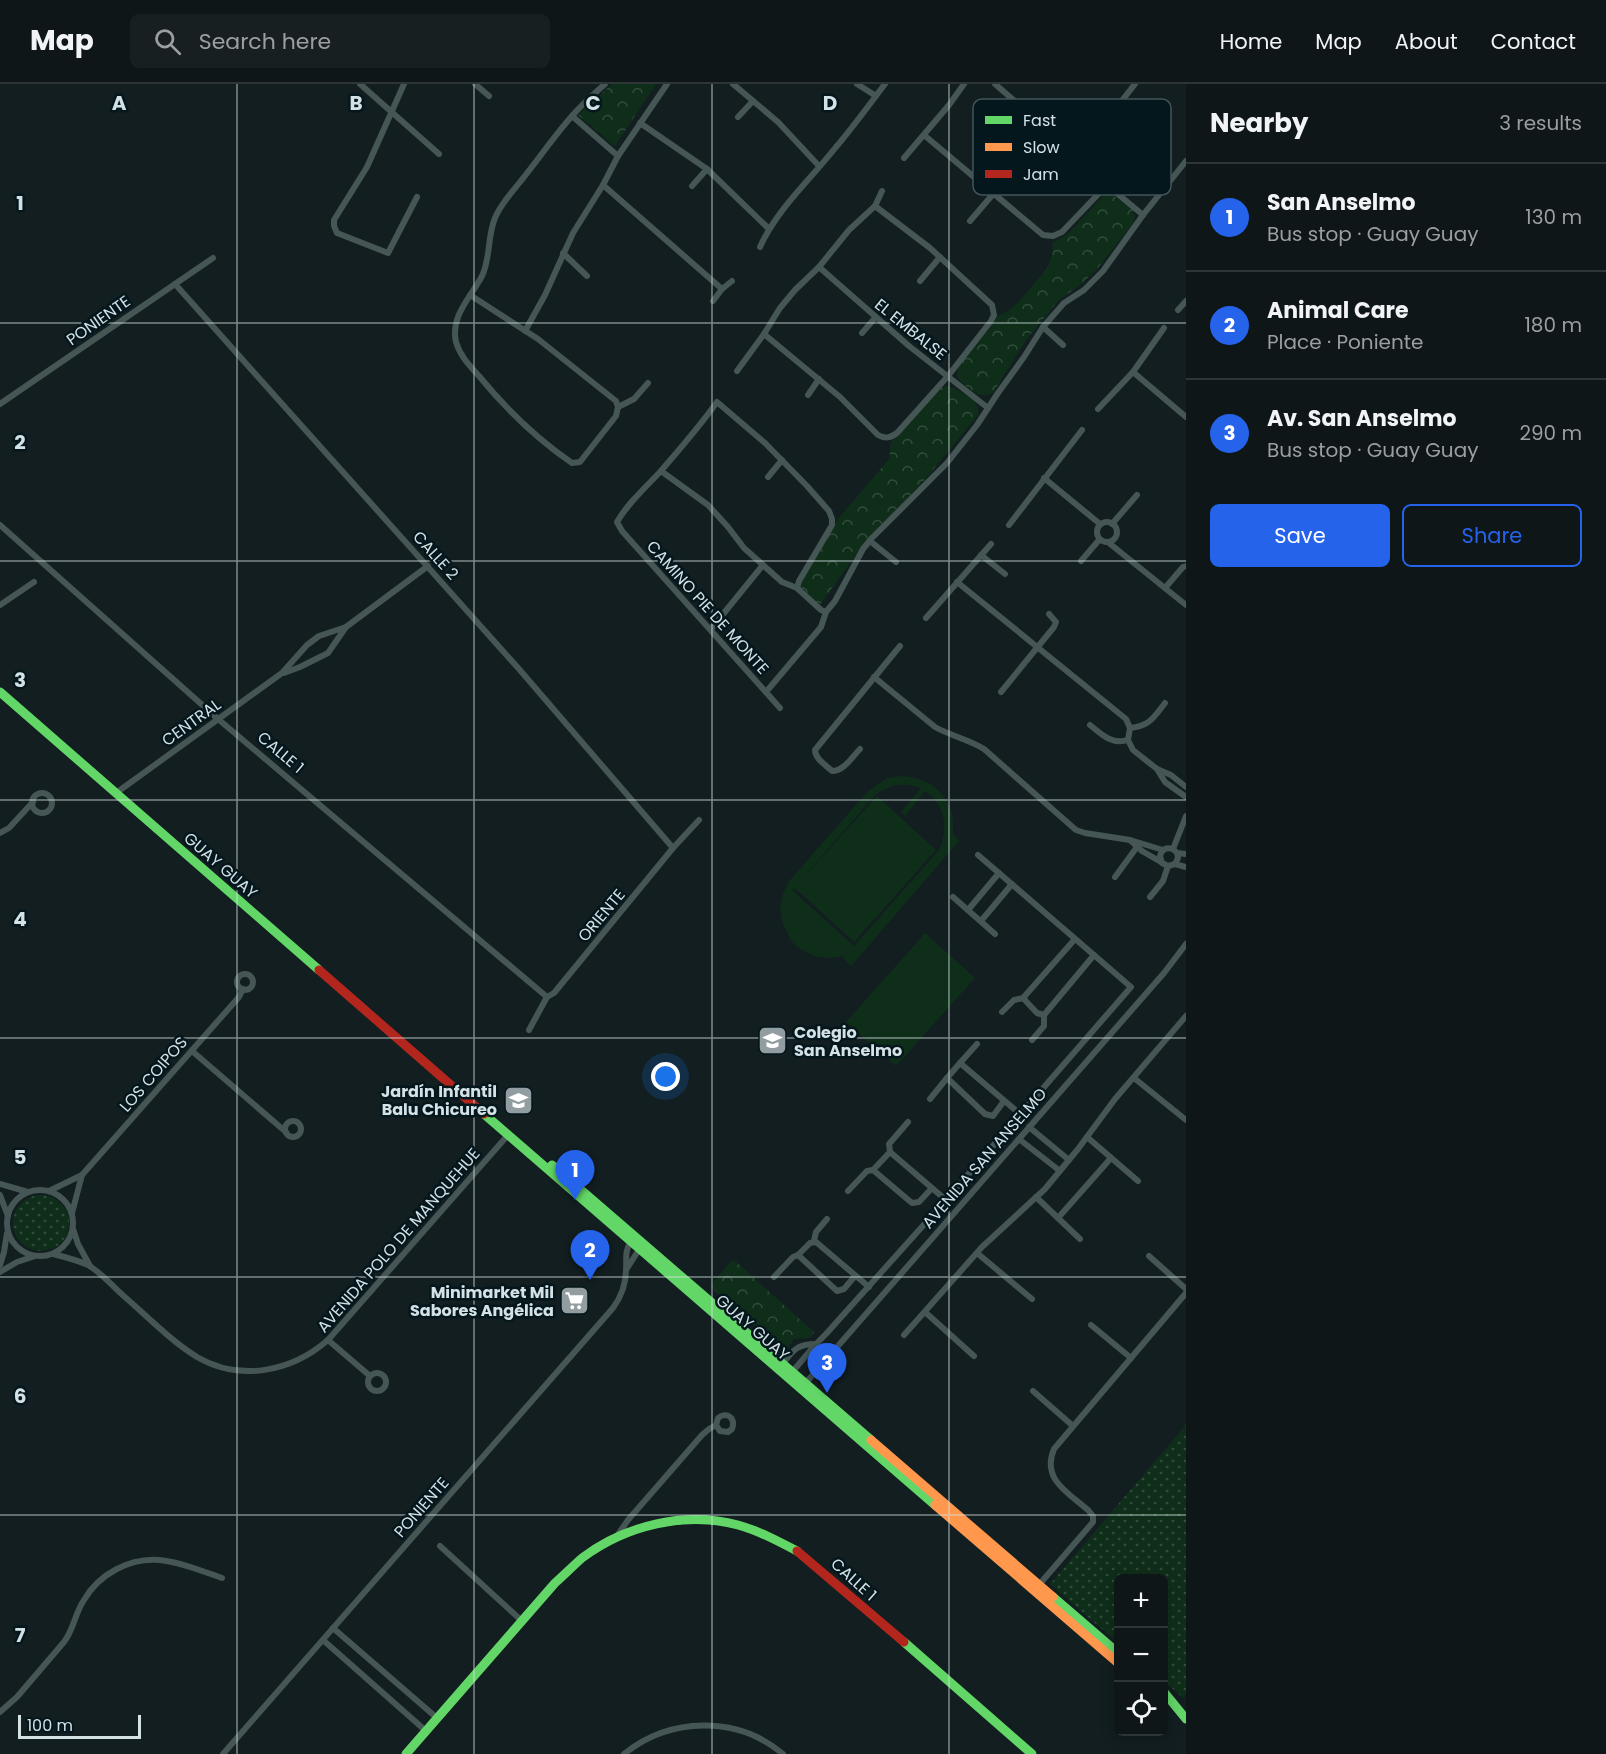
<!DOCTYPE html>
<meta charset="utf-8">
<style>
body{margin:0;font-family:Poppins,sans-serif;background:#171f21;color:#f1f3f6}
.controls{position:absolute;right:18px;bottom:18px;display:grid;overflow:hidden;border-radius:9px;box-shadow:0 3px 15px #0003}
.controls button{width:54px;height:54px;display:grid;place-items:center;padding:0;border:0;border-bottom:2px solid #2e3537;background:#0e1618;color:#f1f3f6;font:30px sans-serif}
.scale{position:absolute;left:18px;bottom:15px;width:123px;box-sizing:border-box;padding-left:6px;border:3px solid #d5e2e5;border-top:0;font-size:16px;line-height:21px;white-space:nowrap;color:#d5e2e5;-webkit-text-stroke:4px #04171d;paint-order:stroke}
.you{position:absolute;left:666px;top:993px;width:21px;height:21px;margin:-15px;border:4px solid #fff;border-radius:50%;background:#1a73e8;box-shadow:0 0 0 9px #1a73e833}
.badge{display:grid;place-items:center;width:39px;height:39px;border-radius:50%;background:#2563eb;color:#fff;font-size:20px;font-weight:700}
.pin{position:absolute;translate:-50% -50px;filter:drop-shadow(0 2px 3px #0008)}
.pin::after{content:'';position:absolute;top:32px;width:21px;height:18px;background:inherit;clip-path:polygon(0 0,100% 0,50% 100%)}
.list{margin:0;padding:0;list-style:none}
h2{display:flex;justify-content:space-between;align-items:center;height:78px;margin:0;padding:0 24px;font-size:26px}
h2 small{font-size:20px;font-weight:400;color:#9b9fa2}
.list li{display:grid;grid-template-columns:39px 1fr auto;gap:18px;align-items:center;box-sizing:border-box;height:108px;padding:0 24px;border-top:2px solid #2e3537}
.list b{display:block;font-size:22px;white-space:nowrap}
.list p{margin:0;font-size:20px;white-space:nowrap;color:#9b9fa2}
.list em{font-size:20px;font-style:normal;color:#9b9fa2}
.actions{display:flex;gap:12px;padding:18px 24px}
.actions a{flex:1;padding:14px 0;border:2px solid #2563eb;border-radius:9px;text-align:center;font-size:21px;color:#2563eb}
.actions .main{background:#2563eb;color:#fff}
.icon{flex:none;width:33px;height:33px;fill:none;stroke:currentColor;stroke-width:2;stroke-linecap:round;stroke-linejoin:round}
.map{position:relative;flex:none;width:1186px;height:1670px;overflow:hidden}
header{display:flex;align-items:center;gap:36px;box-sizing:border-box;height:84px;padding:0 30px;background:#0e1618;border-bottom:2px solid #2e3537}
header strong{font-size:28px}
nav{display:flex;gap:33px;margin-inline-start:auto;font-size:21px}
.search{width:420px;height:54px;background:#171f21;display:flex;align-items:center;gap:15px;box-sizing:border-box;padding:0 21px;border-radius:9px;color:#9b9fa2;font-size:22px}
main{display:flex}
aside{flex:1;background:#0e1618}
.map>svg:first-child{display:block}
.grass{fill:url(#grass-dots)}
.park{fill:url(#park-crowns)}
.pitch{fill:#0f2e1a;fill-rule:evenodd}
.lines{fill:none;stroke-linecap:round;stroke-linejoin:round}
.street{stroke:#455655;stroke-width:6}
.fast{stroke:#63d668;stroke-width:9}
.slow{stroke:#ff974d;stroke-width:9}
.jam{stroke:#b3261e;stroke-width:9}
.grid{fill:none;stroke:#d5e2e5;stroke-width:1.5;stroke-opacity:0.55}
.labels{text-anchor:middle;stroke-width:5;stroke-linejoin:round;paint-order:stroke}
.street-label{font-size:16px;fill:#d5e2e5;stroke:#04171d}
.poi-label{font-size:16px;font-weight:bold;fill:#d5e2e5;stroke:#04171d;text-anchor:end}
.key{fill:#04171d;stroke:#435459;stroke-width:1.5}
.key-label{font-size:16px;fill:#d5e2e5}
.grid-label{font-size:20px;text-anchor:middle;font-weight:bold;fill:#d5e2e5;stroke:#04171d;stroke-width:5;stroke-linejoin:round;paint-order:stroke}
</style>
<header>
<strong>Map</strong>
<div class="search"><svg class="icon" aria-label="search" viewBox="0 0 24 24"><circle cx="10" cy="10" r="6"/><path d="M15 15l6 6"/></svg>Search here</div>
<nav><a>Home</a><a>Map</a><a>About</a><a>Contact</a></nav>
</header>
<main>
<div class="map">
<svg width="1186" height="1670" viewBox="0 0 1186 1670">
<defs>
<pattern id="grass-dots" width="8" height="8" patternUnits="userSpaceOnUse" patternTransform="scale(1.5)"><rect width="8" height="8" fill="#0f2e1a"/><path d="M2 2h.1M6 6h.1" fill="none" stroke="#314c3b" stroke-width="1.8" stroke-linecap="round"/></pattern>
<pattern id="park-crowns" width="20" height="18" patternUnits="userSpaceOnUse" patternTransform="scale(1.5)"><rect width="20" height="18" fill="#0f2e1a"/><path d="M2 6a3 3 0 1 1 6 0M12 15a3 3 0 1 1 6 0" fill="none" stroke="#314c3b"/></pattern>
</defs>
<rect width="100%" height="100%" fill="#121e20"/>
<g class="grass">
<circle cx="41" cy="1139" r="28"/>
<polygon points="1186,1341 1186,1610 1183,1614 1164,1597 1164,1494 1118,1494 1118,1559 1050,1500"/>
</g>
<g class="park">
<polygon points="612,0 656,0 615,62 578,31"/>
<path d="M1110 109 1133 126 1135 132 1133 139 1097 185 1080 201 1059 216 1026 256 993 309C978 316 969 304 958 295L957 284 991 243 996 233 1008 227 1018 219 1048 183 1053 168 1052 159 1068 150 1104 111Z"/>
<path d="M948 302C955 305 973 313 977 321 979 324 978 328 978 331L922 399 867 455 820 521 798 501 838 435 889 375 891 357 897 353 941 304Z"/>
<polygon points="733,1175 814,1248 810,1254 794,1255 784,1269 710,1202"/>
</g>
<g class="pitch">
<path d="M902 692C926 693 946 706 952 730 955 744 949 745 959 757L851 882 843 874 845 872 831 874 817 873 803 867 792 858 782 838 780 824 783 809 790 796 868 707 887 694ZM897 701H909L921 704 901 728 905 732 925 707C945 720 949 745 939 766L854 862 792 806 795 804 854 858 936 766 877 712 797 801 875 711 885 705Z"/>
<polygon points="925,849 975,894 896,982 846,938"/>
</g>
<g class="lines">
<g class="street">
<polyline points="360,0 439,70"/>
<polyline points="404,0 367,83 334,136 334,142 337,149 388,169 417,113"/>
<polyline points="475,0 489,12"/>
<polyline points="733,0 778,38 819,82"/>
<polyline points="857,0 876,12"/>
<polyline points="995,0 1077,71 1107,101 1143,131"/>
<polyline points="572,32 618,72"/>
<polyline points="738,33 753,17"/>
<polyline points="640,39 707,85 768,144"/>
<polyline points="924,51 1043,151 1053,152 1062,148 1107,101"/>
<polyline points="1019,69 1043,42"/>
<polyline points="1077,71 1110,32 1135,0"/>
<polyline points="904,74 949,21 964,0"/>
<polyline points="603,101 722,205"/>
<polyline points="692,102 707,85"/>
<polyline points="970,137 994,109"/>
<path d="M760 163C777 125 810 96 836 63 853 43 869 21 885 0"/>
<polyline points="563,169 587,192"/>
<polyline points="819,183 909,262 988,324"/>
<polyline points="920,197 940,173"/>
<polyline points="175,200 519,585 673,764"/>
<path d="M470 211 538 255 616 317 618 323 616 332 580 378 572 379C537 355 506 325 479 292 470 282 460 272 456 258 450 232 471 213 482 192 491 173 487 153 495 134 501 119 514 106 524 93 540 73 555 51 572 32 582 20 594 10 605 0"/>
<polyline points="713,217 722,205 732,197"/>
<polyline points="1178,226 1186,217"/>
<polyline points="1043,243 1063,261"/>
<polyline points="525,247 545,211 573,149 603,101 618,72 667,0"/>
<polyline points="862,249 875,234"/>
<path d="M764 250 840 313 878 351C885 355 890 354 897 349L948 292 991 237 994 231 992 221 930 164 875 122"/>
<polyline points="737,287 764,250 780,224 795,206 819,183 849,146 875,122 882,107"/>
<polyline points="1133,288 1186,333"/>
<polyline points="808,311 819,295"/>
<polyline points="0,320 213,174"/>
<polyline points="618,323 634,315 648,299"/>
<polyline points="1098,325 1133,288 1164,244"/>
<polyline points="661,387 708,421 728,443 744,464 782,498 797,504 821,526 826,528"/>
<polyline points="768,393 782,376"/>
<polyline points="1044,394 1100,440"/>
<circle cx="1107" cy="448" r="10"/>
<polyline points="1112,440 1137,411"/>
<polyline points="0,441 218,635 547,913"/>
<polyline points="1009,441 1082,346"/>
<polyline points="870,457 896,478"/>
<polyline points="1109,459 1186,521"/>
<polyline points="981,471 1005,490"/>
<polyline points="1081,477 1099,456"/>
<polyline points="957,498 1126,635 1130,644 1128,656 1133,666 1157,685 1171,691 1186,703"/>
<polyline points="1165,504 1183,483 1186,482"/>
<polyline points="0,521 34,498"/>
<polyline points="926,534 991,460"/>
<polyline points="711,545 763,481"/>
<polyline points="284,589 300,583 328,569 346,543"/>
<path d="M874 593 935 643C951 652 968 655 984 665L1076 746 1085 749 1130 756 1163 766"/>
<polyline points="766,608 821,543 826,528 835,517 863,465 872,454 947,379 977,341 998,309 1024,273 1043,243 1064,219 1084,206 1103,187 1143,131 1186,77"/>
<polyline points="1001,608 1054,543 1056,538 1049,530"/>
<path d="M780 624 622 447 617 438C628 419 645 404 660 388 680 365 700 342 717 318L765 359 807 402 829 427 832 435V441L799 497 797 504"/>
<path d="M1090 641C1102 651 1112 661 1128 656"/>
<path d="M1130 644C1150 642 1154 633 1165 619"/>
<path d="M860 665C852 673 844 687 832 687 826 681 815 675 815 666L900 562"/>
<polyline points="1157,685 1165,698 1186,713"/>
<polyline points="116,709 282,589 307,561 319,552 346,543 428,482"/>
<circle cx="42" cy="719" r="10"/>
<polyline points="0,749 9,744 33,718"/>
<polyline points="1130,756 1142,767 1161,778"/>
<polyline points="1173,765 1186,732"/>
<path d="M1177 769 1178 774 1175 780 1168 782 1162 779 1160 772C1162 765 1166 763 1173 765L1177 769 1186 770"/>
<polyline points="1175,780 1186,783"/>
<polyline points="1115,793 1137,763"/>
<polyline points="953,813 995,850"/>
<polyline points="1150,813 1163,797 1168,782"/>
<polyline points="968,826 999,789"/>
<polyline points="981,837 1012,800"/>
<circle cx="245" cy="898" r="8"/>
<polyline points="1023,914 1037,929 1044,931"/>
<polyline points="1002,928 1014,916 1023,914 1075,855"/>
<polyline points="529,946 547,913 554,909 673,764 699,736"/>
<polyline points="1032,956 1044,942 1044,931 1094,871"/>
<polyline points="192,967 286,1048"/>
<polyline points="960,979 977,960"/>
<polyline points="1134,994 1186,1036"/>
<polyline points="930,1015 947,994"/>
<polyline points="1004,1017 993,1032 985,1030 947,994 960,979 1020,1030"/>
<circle cx="293" cy="1045" r="8"/>
<polyline points="1029,1043 1069,1076"/>
<polyline points="1087,1053 1138,1097"/>
<polyline points="1019,1055 1060,1087"/>
<polyline points="890,1068 889,1060 908,1038"/>
<polyline points="0,1100 28,1108"/>
<polyline points="932,1104 919,1118 912,1119 873,1086 890,1068 946,1116"/>
<circle cx="40" cy="1139" r="33"/>
<polyline points="49,1107 82,1091 239,913 243,905"/>
<polyline points="848,1107 867,1087 873,1086"/>
<polyline points="0,1111 8,1132"/>
<polyline points="1036,1113 1080,1155"/>
<polyline points="72,1129 82,1091"/>
<polyline points="1058,1134 1111,1074"/>
<polyline points="73,1145 78,1160 90,1182"/>
<polyline points="814,1157 816,1148 827,1135"/>
<polyline points="977,1169 1032,1215"/>
<path d="M53 1170C65 1173 77 1176 88 1181 102 1189 114 1204 126 1214 149 1234 171 1257 197 1273 240 1298 291 1288 328 1256L508 1051"/>
<polyline points="1149,1172 1186,1205"/>
<polyline points="0,1181 4,1168 7,1149"/>
<polyline points="626,1186 640,1164"/>
<polyline points="0,1188 17,1178 35,1172"/>
<polyline points="855,1192 844,1205 837,1207 798,1171 810,1159 816,1158 869,1203"/>
<polyline points="774,1193 793,1173 798,1171"/>
<polyline points="925,1228 974,1272"/>
<polyline points="1091,1241 1131,1274"/>
<polyline points="904,1251 982,1163 1045,1105 1078,1065 1115,1015 1186,932"/>
<polyline points="328,1256 370,1292"/>
<path d="M783 1279C794 1266 797 1260 816 1260"/>
<polyline points="793,1287 816,1260 826,1250 946,1116 1131,903 978,771"/>
<circle cx="377" cy="1298" r="9"/>
<polyline points="803,1302 1164,889 1186,860"/>
<polyline points="1033,1307 1073,1342"/>
<path d="M617 1452 628 1436 702 1351 709 1345 716 1341 718 1334C727 1327 736 1334 732 1345L728 1348 720 1347 716 1341"/>
<polyline points="440,1462 522,1537"/>
<path d="M1038 1502 1093 1438V1432L1089 1427C1069 1409 1041 1396 1054 1365L1186 1209"/>
<polyline points="333,1544 437,1634"/>
<polyline points="323,1556 426,1647"/>
<path d="M0 1628 17 1613 64 1558C74 1545 75 1529 84 1516 99 1490 129 1474 159 1476 180 1478 202 1487 222 1494"/>
<path d="M223 1670 613 1224C621 1213 626 1200 626 1186 627 1175 624 1168 631 1157H634"/>
<path d="M624 1670C670 1633 737 1631 783 1670"/>
</g>
<g class="fast">
<polyline points="0,608 319,886"/>
<polyline points="484,1030 935,1421"/>
<polyline points="552,1081 871,1356"/>
<polyline points="1053,1513 1118,1569"/>
<polyline points="904,1558 1032,1670"/>
<polyline points="1164,1608 1186,1635"/>
<path d="M406 1670 555 1499C564 1491 573 1482 582 1474 626 1441 685 1427 738 1441 759 1447 778 1457 797 1467"/>
</g>
<g class="slow">
<polyline points="871,1356 1053,1513"/>
<polyline points="935,1421 1118,1579"/>
</g>
<g class="jam">
<polyline points="319,886 484,1030"/>
<polyline points="797,1467 904,1558"/>
</g>
</g>
<path class="grid" d="M237 0V1670M474 0V1670M712 0V1670M949 0V1670M0 239H1186M0 477H1186M0 716H1186M0 954H1186M0 1193H1186M0 1431H1186"/>
<defs>
<symbol id="school-square" viewBox="-11 -11 22 22"><rect x="-9" y="-9" width="18" height="18" rx="4" fill="#919da0" stroke="#04171d"/><path d="M0-5L7-2L0 1L-7-2ZM-4 1L0 2.5L4 1V4Q0 6-4 4Z" fill="#fff"/></symbol>
<symbol id="supermarket-square" viewBox="-11 -11 22 22"><rect x="-9" y="-9" width="18" height="18" rx="4" fill="#919da0" stroke="#04171d"/><path d="M-6-5.5h2.5l.6 2H6L4.5 2H-2.5L-4.4-4H-6ZM-1.5 3.2a1.3 1.3 0 1 0 .1 0ZM3 3.2a1.3 1.3 0 1 0 .1 0Z" fill="#fff"/></symbol>
</defs>
<g fill-rule="evenodd">
<use href="#school-square" x="756" y="940" width="33" height="33"/>
<use href="#school-square" x="502" y="1000" width="33" height="33"/>
<use href="#supermarket-square" x="558" y="1200" width="33" height="33"/>
</g>
<g class="labels">
<g class="street-label">
<text transform="translate(98 236) rotate(-35)" y="6">PONIENTE</text>
<text transform="translate(911 245) rotate(39)" y="6">EL EMBALSE</text>
<text transform="translate(436 471) rotate(48)" y="6">CALLE 2</text>
<text transform="translate(708 523) rotate(48)" y="6">CAMINO PIE DE MONTE</text>
<text transform="translate(191 638) rotate(-36)" y="6">CENTRAL</text>
<text transform="translate(281 668) rotate(40)" y="6">CALLE 1</text>
<text transform="translate(221 781) rotate(41)" y="6">GUAY GUAY</text>
<text transform="translate(601 831) rotate(-50)" y="6">ORIENTE</text>
<text transform="translate(153 990) rotate(-49)" y="6">LOS COIPOS</text>
<text transform="translate(984 1074) rotate(-49)" y="6">AVENIDA SAN ANSELMO</text>
<text transform="translate(398 1156) rotate(-49)" y="6">AVENIDA POLO DE MANQUEHUE</text>
<text transform="translate(753 1243) rotate(41)" y="6">GUAY GUAY</text>
<text transform="translate(421 1423) rotate(-49)" y="6">PONIENTE</text>
<text transform="translate(854 1495) rotate(42)" y="6">CALLE 1</text>
</g>
<g class="poi-label">
<text x="794" y="954" text-anchor="start">Colegio<tspan x="794" dy="18">San Anselmo</tspan></text>
<text x="497" y="1013">Jardín Infantil<tspan x="497" dy="18">Balu Chicureo</tspan></text>
<text x="554" y="1214">Minimarket Mil<tspan x="554" dy="18">Sabores Angélica</tspan></text>
</g>
</g>
<rect x="973" y="15" width="198" height="96" rx="9" class="key"/>
<rect x="985" y="32" width="27" height="8" fill="#63d668"/>
<rect x="985" y="59" width="27" height="8" fill="#ff974d"/>
<rect x="985" y="86" width="27" height="8" fill="#b3261e"/>
<g class="key-label">
<text x="1023" y="42">Fast</text>
<text x="1023" y="69">Slow</text>
<text x="1023" y="96">Jam</text>
</g>
<g class="grid-label">
<text x="119" y="26">A</text>
<text x="356" y="26">B</text>
<text x="593" y="26">C</text>
<text x="830" y="26">D</text>
<text x="20" y="126">1</text>
<text x="20" y="365">2</text>
<text x="20" y="603">3</text>
<text x="20" y="842">4</text>
<text x="20" y="1080">5</text>
<text x="20" y="1319">6</text>
<text x="20" y="1558">7</text>
</g>
</svg>
<div class="controls">
<button>+</button>
<button>−</button>
<button><svg class="icon" aria-label="locate" viewBox="0 0 24 24"><circle cx="12" cy="12" r="6"/><path d="M12 2v4M12 18v4M2 12h4M18 12h4"/></svg></button>
</div>
<div class="scale">100 m</div>
<div class="you"></div>
<div class="pin badge" style="left:575px;top:1116px">1</div>
<div class="pin badge" style="left:590px;top:1196px">2</div>
<div class="pin badge" style="left:827px;top:1309px">3</div>
</div>
<aside>
<h2>Nearby<small>3 results</small></h2>
<ul class="list">
<li><span class="badge">1</span><div><b>San Anselmo</b><p>Bus stop · Guay Guay</p></div><em>130 m</em></li>
<li><span class="badge">2</span><div><b>Animal Care</b><p>Place · Poniente</p></div><em>180 m</em></li>
<li><span class="badge">3</span><div><b>Av. San Anselmo</b><p>Bus stop · Guay Guay</p></div><em>290 m</em></li>
</ul>
<div class="actions"><a class="main">Save</a><a>Share</a></div>
</aside>
</main>
